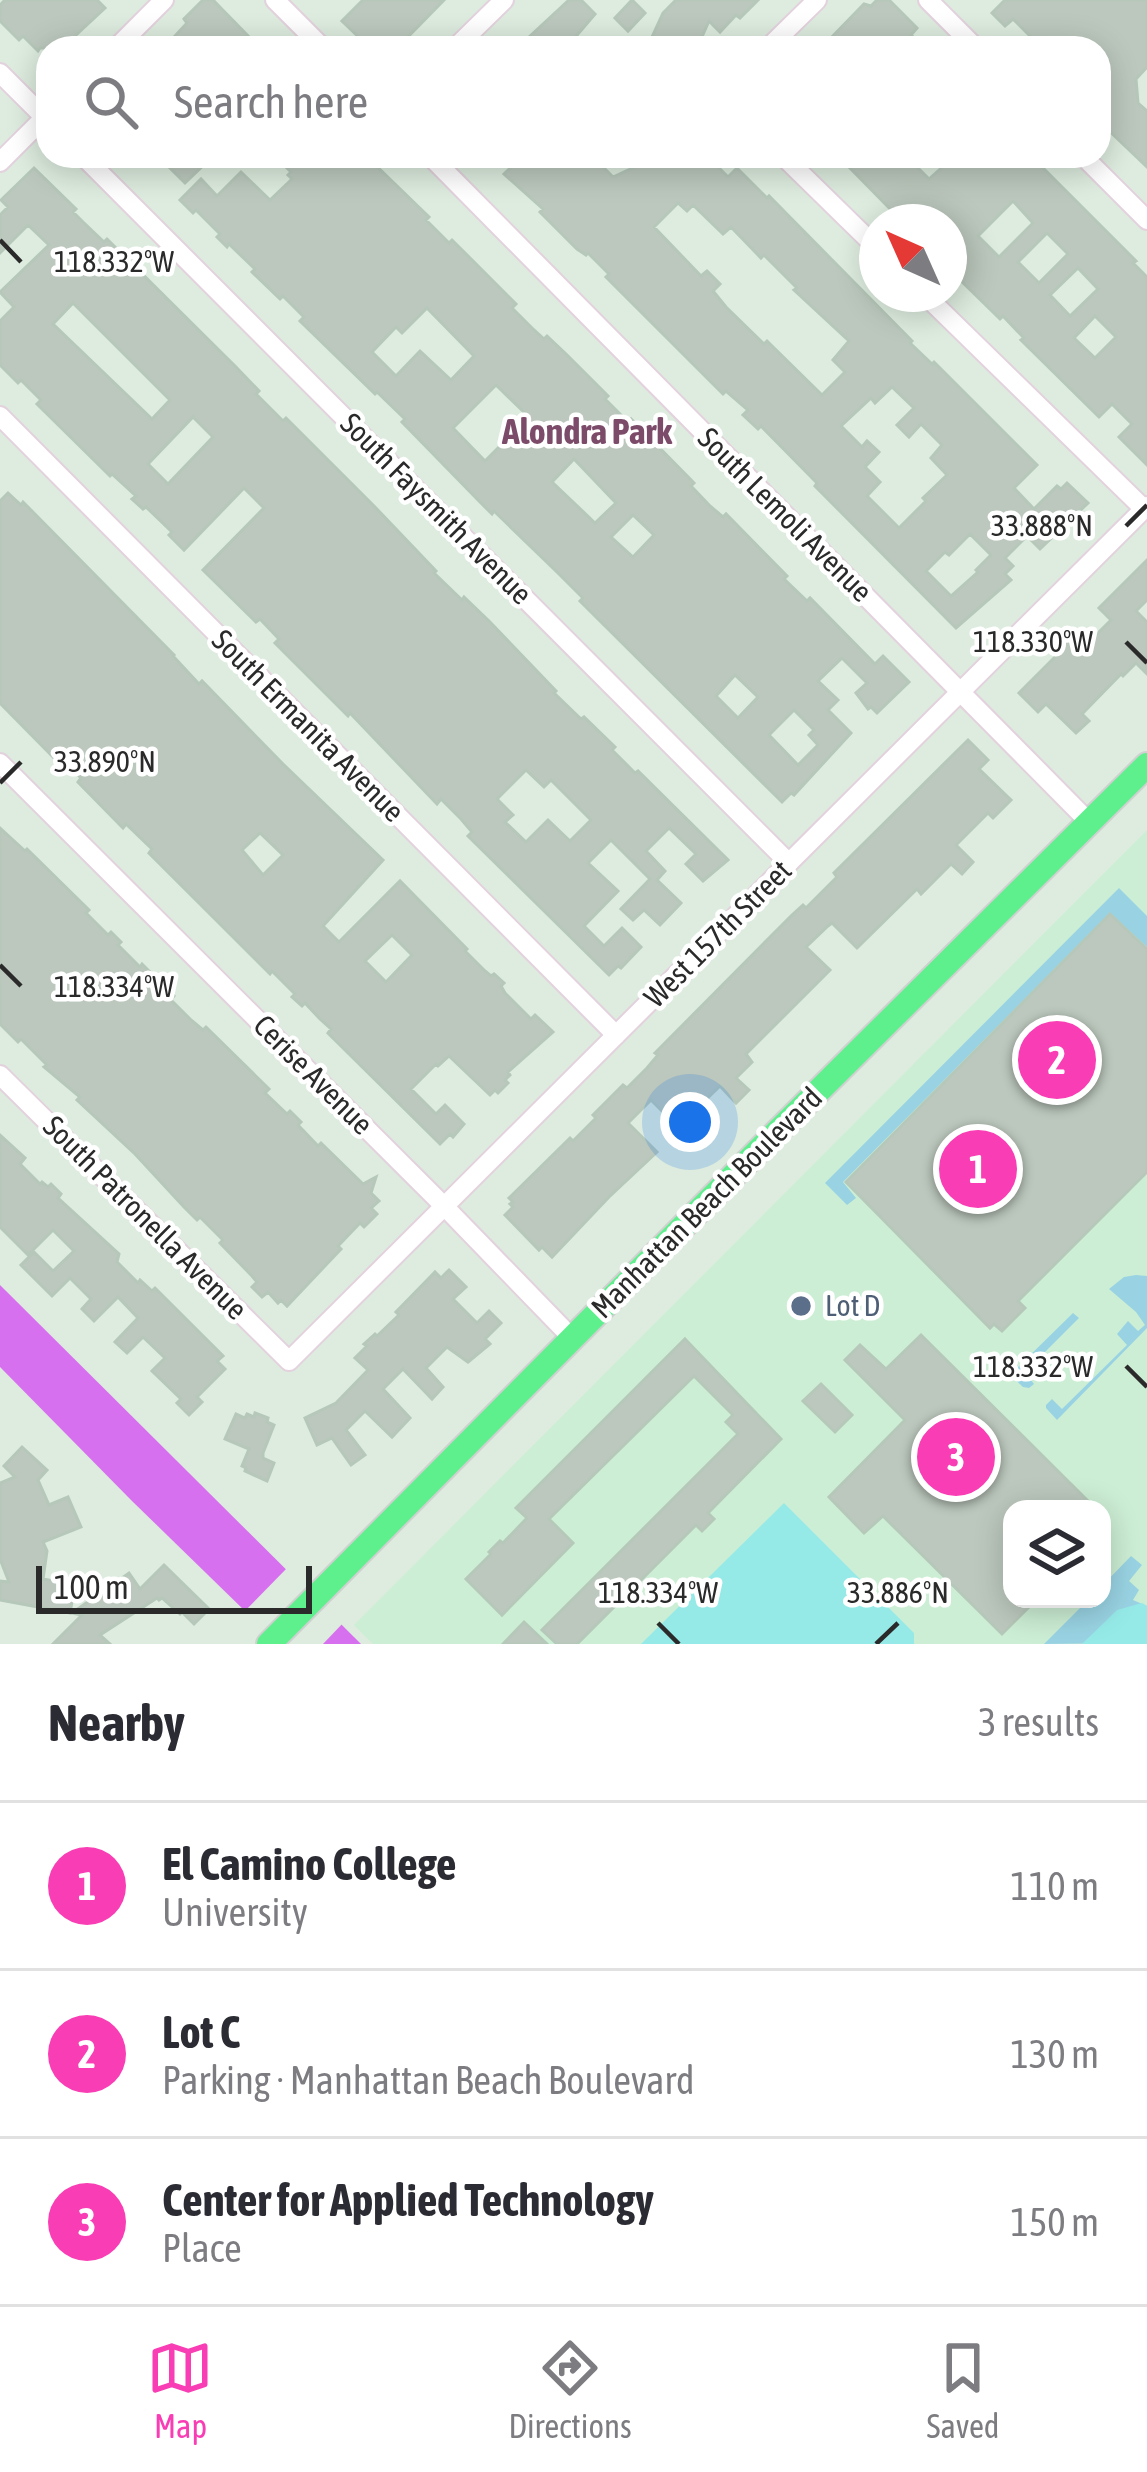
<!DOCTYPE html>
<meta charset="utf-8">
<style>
body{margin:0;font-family:"Asap Condensed",sans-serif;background:#f2f2f3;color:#2b2b33}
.controls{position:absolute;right:36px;bottom:36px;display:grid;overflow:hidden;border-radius:24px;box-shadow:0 6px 30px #0003}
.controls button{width:108px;height:108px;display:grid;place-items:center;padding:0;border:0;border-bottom:3px solid #e1e1e2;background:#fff;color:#2b2b33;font:60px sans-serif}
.compass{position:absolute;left:859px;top:204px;width:108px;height:108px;border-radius:50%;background:#fff;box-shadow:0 6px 30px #0003;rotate:315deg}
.scale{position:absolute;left:36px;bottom:30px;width:276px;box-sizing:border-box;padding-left:12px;border:6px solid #2a2a2a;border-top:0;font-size:33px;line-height:42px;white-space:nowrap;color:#2a2a2a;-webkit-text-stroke:9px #fff;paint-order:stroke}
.you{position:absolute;left:690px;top:1122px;width:42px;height:42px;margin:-30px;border:9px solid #fff;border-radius:50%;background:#1a73e8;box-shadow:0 0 0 18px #1a73e833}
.badge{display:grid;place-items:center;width:78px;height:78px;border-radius:50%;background:#f93db4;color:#fff;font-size:39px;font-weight:700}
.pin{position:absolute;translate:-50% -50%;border:6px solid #fff;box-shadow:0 3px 12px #0006}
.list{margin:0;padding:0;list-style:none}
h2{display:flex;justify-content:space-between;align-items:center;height:156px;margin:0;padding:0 48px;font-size:51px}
h2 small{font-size:39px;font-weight:400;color:#7c7c81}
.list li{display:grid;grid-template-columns:78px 1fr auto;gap:36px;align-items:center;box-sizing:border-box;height:168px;padding:0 48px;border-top:3px solid #e1e1e2}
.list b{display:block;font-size:45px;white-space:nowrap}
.list p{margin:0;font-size:39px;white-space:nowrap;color:#7c7c81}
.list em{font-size:39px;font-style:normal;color:#7c7c81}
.icon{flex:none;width:66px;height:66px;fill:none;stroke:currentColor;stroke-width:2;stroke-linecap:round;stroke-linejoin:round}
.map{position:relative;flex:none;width:1147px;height:1644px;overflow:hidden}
.search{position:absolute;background:#fff;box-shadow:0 6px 30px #0003;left:36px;right:36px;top:36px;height:132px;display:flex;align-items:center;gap:30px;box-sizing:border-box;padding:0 42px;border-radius:36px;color:#7c7c81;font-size:45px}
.sheet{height:660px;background:#fff}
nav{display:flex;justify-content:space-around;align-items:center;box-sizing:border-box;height:168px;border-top:3px solid #e1e1e2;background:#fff;font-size:33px;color:#7c7c81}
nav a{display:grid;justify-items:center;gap:6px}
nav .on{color:#f93db4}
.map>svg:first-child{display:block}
.education{fill:#cceed4;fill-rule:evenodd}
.green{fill:#99d3e3}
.pitch{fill:#95eae8}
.water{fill:#d770ee}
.pier{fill:#ddecdf}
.building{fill:#bcc8bd;stroke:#b6c8ba;stroke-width:3;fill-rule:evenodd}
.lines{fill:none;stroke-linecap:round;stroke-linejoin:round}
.minor-casing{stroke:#e3d2dd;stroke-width:22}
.major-casing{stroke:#d0d0d0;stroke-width:28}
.minor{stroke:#fff;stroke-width:18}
.major{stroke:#5ef08d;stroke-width:24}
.ticks{fill:none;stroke:#2a2a2a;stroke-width:4.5}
.service-dot{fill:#5c6f8a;stroke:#fff;stroke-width:4.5}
.labels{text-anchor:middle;stroke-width:9;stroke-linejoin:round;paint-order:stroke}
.street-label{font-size:30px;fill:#2a2a2a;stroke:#fff}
.service-label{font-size:30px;fill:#4e5e75;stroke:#fff;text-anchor:start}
.quarter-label{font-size:36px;font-weight:bold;fill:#7b4b69;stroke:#fff}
.ticks-label{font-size:30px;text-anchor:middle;fill:#2a2a2a;stroke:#fff;stroke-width:9;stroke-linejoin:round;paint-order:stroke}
</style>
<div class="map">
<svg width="1147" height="1644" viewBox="0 0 1147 1644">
<rect width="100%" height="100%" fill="#ddecdf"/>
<path class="education" d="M1147 830V1644H373L354 1625ZM1012 1509H1102V1599H1012Z"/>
<g class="green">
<polygon points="1119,888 1147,916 1147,947 1110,913 843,1182 856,1198 847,1205 825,1183"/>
<polygon points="1136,1275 1147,1276 1147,1328 1057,1420 1046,1408 1046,1405 1052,1399 1062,1409 1127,1345 1117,1334 1128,1321 1138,1331 1145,1325 1136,1312 1109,1289 1124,1277"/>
<polygon points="1073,1313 1079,1318 1025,1372 1034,1384 1029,1388 1023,1387 1010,1375"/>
<polygon points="1131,1556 1142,1565 1129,1581 1139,1590 1133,1600 1147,1606 1147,1643 1044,1644 1089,1599 1102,1599 1102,1586"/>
</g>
<g class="pitch">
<polygon points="784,1503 914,1633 914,1644 641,1644"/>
<polygon points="1142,1603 1147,1606 1147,1644 1082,1644 1117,1610"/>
</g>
<polygon class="water" points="0,1285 361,1644 279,1644 132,1501 0,1367"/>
<polygon class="pier" points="288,1567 344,1622 323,1644 275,1644 243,1613"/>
<g class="building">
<polygon points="5,0 97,0 105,8 62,48 40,48 38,51 23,36 19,40 0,21 0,5"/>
<polygon points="203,0 213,0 252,40 244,48 164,48 187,23 184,19"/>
<polygon points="363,0 444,0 397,48 370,48 342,21"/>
<polygon points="569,0 581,0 595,14 566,48 537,48 527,39"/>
<polygon points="632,0 645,13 628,31 615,18"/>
<polygon points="676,0 758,0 740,18 736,15 720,32 709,21 697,48 647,48 663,13"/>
<polygon points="877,0 889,0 917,28 911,35 924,48 839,48 830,39 864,4 871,6"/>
<polygon points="1005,0 1147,0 1147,67 1136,79 1138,103 1147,111 1147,167 1099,121 1099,48 1042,48 1013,19 1005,26 992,13"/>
<polygon points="158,156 213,156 185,183"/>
<path d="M275 156H366L429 217 426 220 449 243 452 240 516 304 512 308 532 328 544 339 547 336 566 354 608 396 605 399 628 422 631 419 694 483 691 486 710 506 723 517 726 514 787 576 784 579 807 601 810 598 875 664 883 656 909 682 877 713 871 707 868 709 856 693 867 683 842 658 818 681 838 700 828 710 851 733 794 795 791 793 782 802 580 601 583 598 557 572 494 511 492 514 478 500 402 422 405 419 377 392 375 394 300 321 304 317 283 296 280 299 252 272 255 269 229 244 227 247 217 237 220 234 196 210 193 213 180 200 201 179 217 196 241 172 270 200 292 179 288 175 291 172ZM427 308 474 356 451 380 420 351 396 376 372 352 396 327 402 333ZM496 385 529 417 485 461 453 428ZM574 459 616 503 595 523 552 482ZM633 515 654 535 633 557 611 537ZM735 675 758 697 738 718 716 696ZM794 710 814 730 809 735 818 745 798 765 769 735Z"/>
<path d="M523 156H592L613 177 652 159 651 156H707L728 177 737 168 767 198 769 196 912 341 910 343 932 364 934 362 1037 465 1014 488 1034 509 1057 486 1061 489 1067 483 1088 503 1040 549 1027 536 1005 558 1013 566 1005 574 1011 580 956 628 815 486 817 483 761 426 758 429 743 415 748 410 726 391 723 394 606 277 609 274 588 253 586 255 577 249 540 212 543 209 504 174ZM678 203 687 211 693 205 723 234 731 227 761 258 764 255 797 288 794 290 849 341 833 360 845 372 822 395 767 341 764 344 726 307 713 291 720 284 707 271 701 276 654 227ZM892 387 914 408 897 425 909 437 921 424 942 445 931 458 947 475 923 498 926 501 899 528 867 496 880 482 865 467 879 452 867 441 862 447 841 426 871 398 875 403ZM970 534 991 555 976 570 978 572 951 596 926 571 945 552 949 555Z"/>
<path d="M860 156H906L929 179 955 156H1031L1136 261 1133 263 1147 277V465L1119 437 1132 424 1112 404 1099 417 1021 340 1024 338 1003 316 1000 319 952 272 949 268V222H903L849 167ZM1013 201 1033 223 999 257 978 236ZM1047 233 1068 254 1039 283 1018 262ZM1078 268 1098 289 1070 316 1050 295ZM1095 316 1116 337 1095 358 1074 338Z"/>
<path d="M34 168 76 209 73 212 83 222 104 242 107 239 236 367 259 391 256 394 283 421 286 418 374 506 436 571 434 573 462 600 464 597 489 621 556 691 554 693 581 719 584 717 615 747 612 750 635 773 638 771 728 860 703 881 686 864 696 854 669 828 646 851 665 871 657 880 681 903 660 925 644 910 633 920 621 909 650 879 611 840 588 863 618 891 584 926 604 946 622 928 641 947 621 968 618 966 609 975 468 836 472 832 461 819 441 799 437 804 350 713 348 716 275 643 279 639 260 619 256 622 203 570 264 508 244 488 184 550 169 535 172 532 146 507 143 509 132 499 136 496 112 474 110 476 37 404 41 400 21 380 18 383 0 365V321L14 307 0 292 49 245 28 225 0 253V215L8 207 1 200ZM73 303 170 400 152 419 53 324ZM193 417 213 437 168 484 148 464ZM526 770 544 787 551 780 591 820 570 841 548 820 526 842 505 822 513 815 497 799Z"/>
<path d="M8 493 21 505 23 502 174 655 173 656 199 684 202 681 283 764 383 860 323 926 339 942 400 881 467 949 465 951 485 971 491 976 494 974 504 983 501 986 505 993 531 1019 535 1015 553 1032 508 1072 510 1075 505 1080 508 1083 498 1093 495 1090 490 1095 449 1056 438 1066 436 1064 411 1089 436 1114 445 1105 464 1124 453 1137 450 1134 440 1144 328 1033 331 1029 320 1019 305 1003 302 1006 292 997 295 994 272 971 270 974 149 853 152 849 126 824 123 828 78 782 81 778 62 758 58 762 0 703V501ZM260 833 283 855 263 875 242 850ZM392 935 412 955 386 982 365 961Z"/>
<polygon points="1147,560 1147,600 1136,611 1147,622 1147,674 1136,663 1123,676 1121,674 1082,714 1089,721 1076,733 1046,704 1038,712 1019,693 1064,648 1061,646 1072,635 1075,638 1080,632 1089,642 1111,620 1099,608"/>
<polygon points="968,740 988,760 979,769 1011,800 993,818 988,813 956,845 973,862 962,874 951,864 921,894 917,889 857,948 832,923 828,926 806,947 830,970 746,1054 752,1062 736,1078 749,1090 736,1103 720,1086 678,1127 651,1100 628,1123 657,1152 609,1197 552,1257 542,1247 539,1250 505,1215 513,1207 510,1204 513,1202 509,1198 570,1138 573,1141 596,1118 593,1115 623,1085 627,1088 647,1068 658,1055 655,1053 792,915 803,905 806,908 837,877 834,873"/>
<polygon points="0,828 25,851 27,849 89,910 86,913 108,935 111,932 121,942 118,945 140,967 142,964 174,996 171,1000 191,1020 203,1030 206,1027 269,1089 265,1093 287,1114 290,1111 301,1122 298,1125 318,1146 321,1143 363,1184 376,1177 371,1193 379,1201 371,1208 377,1214 364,1227 360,1223 338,1246 341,1249 287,1306 281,1300 278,1303 268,1292 262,1297 252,1287 257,1282 252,1276 220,1243 223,1240 200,1217 197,1220 184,1207 135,1154 77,1100 80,1097 44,1067 47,1065 21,1039 18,1042 0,1024"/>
<polygon points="1110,914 1147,949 1147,1172 1018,1301 1025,1308 1002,1331 994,1324 990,1328 846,1182"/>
<polygon points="0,1135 25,1158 20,1164 40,1184 42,1182 48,1187 51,1184 61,1194 58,1198 119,1254 117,1262 138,1283 140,1280 152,1291 155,1288 223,1356 217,1361 225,1369 197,1397 202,1402 189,1415 177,1403 181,1399 152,1371 165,1358 143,1337 127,1353 115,1342 138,1318 118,1297 94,1321 82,1309 91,1299 70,1278 52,1296 21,1265 34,1252 53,1271 74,1251 53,1230 28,1255 0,1227"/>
<polygon points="449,1270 466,1287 453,1299 477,1323 489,1311 501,1323 485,1339 490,1344 468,1362 447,1347 426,1368 443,1387 432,1399 403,1369 383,1389 410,1418 392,1437 365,1411 346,1430 365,1455 351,1465 332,1438 317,1445 305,1418 336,1403 368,1370 355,1358 367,1346 364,1344 375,1334 377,1336 399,1315 396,1312 435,1272 441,1278"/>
<polygon points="921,1335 1096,1509 1012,1509 1012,1599 1037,1599 1002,1634 883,1516 864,1533 829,1497 905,1420 845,1360 860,1345 886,1369"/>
<polygon points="685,1339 781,1439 708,1513 714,1519 702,1531 696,1525 577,1644 557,1644 542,1630 738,1434 726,1422 733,1415 694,1376 549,1519 573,1543 502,1615 466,1579 491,1554 489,1552 500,1541 503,1543 527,1518 516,1508"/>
<polygon points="821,1384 852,1415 835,1432 803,1401"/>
<polygon points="255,1413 268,1418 267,1422 274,1425 263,1453 263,1458 274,1463 267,1481 245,1471 246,1468 242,1466 249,1449 225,1439 236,1414 245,1418 247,1414 254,1417"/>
<polygon points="22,1447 47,1470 38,1480 49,1505 68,1497 81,1527 43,1542 47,1551 43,1579 75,1585 70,1613 0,1600 0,1581 9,1582 0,1559 0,1483 15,1477 4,1466"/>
<polygon points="164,1565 209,1609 194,1624 182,1612 180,1614 162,1598 159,1600 157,1598 100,1635 110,1644 53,1644 82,1615 72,1613 129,1573 140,1589"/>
<polygon points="524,1622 547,1644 503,1644"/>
</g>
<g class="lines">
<defs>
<g id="minor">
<polyline points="275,0 323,48"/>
<polyline points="928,0 976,48"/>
<polyline points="116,48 164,0"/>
<polyline points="455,48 504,0"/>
<polyline points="768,48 817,0"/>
<polyline points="0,73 48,121"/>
<polyline points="83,156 789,863"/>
<polyline points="430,156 1089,822"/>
<polyline points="783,156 877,248"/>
<polyline points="1083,156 1147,220"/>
<polyline points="0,162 48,114"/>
<polyline points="924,294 1144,509"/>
<polyline points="0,416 616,1035"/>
<polyline points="0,763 444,1206 572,1338"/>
<polyline points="0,1075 289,1361 1147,506"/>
</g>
<polyline id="major" points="269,1644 763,1146 1147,765"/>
</defs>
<use href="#minor" class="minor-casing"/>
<use href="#major" class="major-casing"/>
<use href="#minor" class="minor"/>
<use href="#major" class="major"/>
</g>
<path class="ticks" d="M0 240 21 262M1126 526 1147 505M1126 642 1147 663M0 783 21 762M0 965 21 986M1126 1366 1147 1387M658 1623 679 1644M876 1644 898 1623"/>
<circle class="service-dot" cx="801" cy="1306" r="12"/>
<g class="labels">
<g class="street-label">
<text transform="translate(436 509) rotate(45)" y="10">South Faysmith Avenue</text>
<text transform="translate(785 515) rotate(45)" y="10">South Lemoli Avenue</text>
<text transform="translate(308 726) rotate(45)" y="10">South Ermanita Avenue</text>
<text transform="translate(718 934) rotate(-45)" y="10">West 157th Street</text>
<text transform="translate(313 1075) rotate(45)" y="10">Cerise Avenue</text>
<text transform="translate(707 1203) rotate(-45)" y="10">Manhattan Beach Boulevard</text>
<text transform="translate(145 1218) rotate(45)" y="10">South Patronella Avenue</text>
</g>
<g class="service-label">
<text x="825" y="1316">Lot D</text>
</g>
<g class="quarter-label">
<text x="587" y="444">Alondra Park</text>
</g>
</g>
<g class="ticks-label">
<text x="114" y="272">118.332°W</text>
<text x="1042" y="536">33.888°N</text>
<text x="1033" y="652">118.330°W</text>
<text x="105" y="772">33.890°N</text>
<text x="114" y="997">118.334°W</text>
<text x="1033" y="1377">118.332°W</text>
<text x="898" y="1603">33.886°N</text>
<text x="658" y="1603">118.334°W</text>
</g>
</svg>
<div class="controls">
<button><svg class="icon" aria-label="layers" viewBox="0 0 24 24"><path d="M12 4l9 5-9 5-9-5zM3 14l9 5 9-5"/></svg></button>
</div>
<svg class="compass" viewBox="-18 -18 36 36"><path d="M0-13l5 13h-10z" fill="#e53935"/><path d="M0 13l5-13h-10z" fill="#7c7c81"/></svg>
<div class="scale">100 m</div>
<div class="you"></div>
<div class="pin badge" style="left:978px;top:1169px">1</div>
<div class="pin badge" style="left:1057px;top:1060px">2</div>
<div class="pin badge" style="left:956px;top:1457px">3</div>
<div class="search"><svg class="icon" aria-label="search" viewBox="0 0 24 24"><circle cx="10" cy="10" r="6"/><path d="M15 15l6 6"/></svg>Search here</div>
</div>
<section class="sheet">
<h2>Nearby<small>3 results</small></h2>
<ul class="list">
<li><span class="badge">1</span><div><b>El Camino College</b><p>University</p></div><em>110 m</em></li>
<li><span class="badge">2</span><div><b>Lot C</b><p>Parking · Manhattan Beach Boulevard</p></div><em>130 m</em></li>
<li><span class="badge">3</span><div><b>Center for Applied Technology</b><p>Place</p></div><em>150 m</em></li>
</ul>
</section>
<nav>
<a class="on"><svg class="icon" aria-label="map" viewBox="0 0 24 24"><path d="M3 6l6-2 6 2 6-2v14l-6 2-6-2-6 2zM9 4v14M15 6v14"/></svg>Map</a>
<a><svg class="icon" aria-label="directions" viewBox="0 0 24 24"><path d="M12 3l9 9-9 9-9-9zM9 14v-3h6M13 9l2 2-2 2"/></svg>Directions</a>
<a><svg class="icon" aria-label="saved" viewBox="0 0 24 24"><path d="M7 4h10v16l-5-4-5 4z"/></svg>Saved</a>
</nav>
